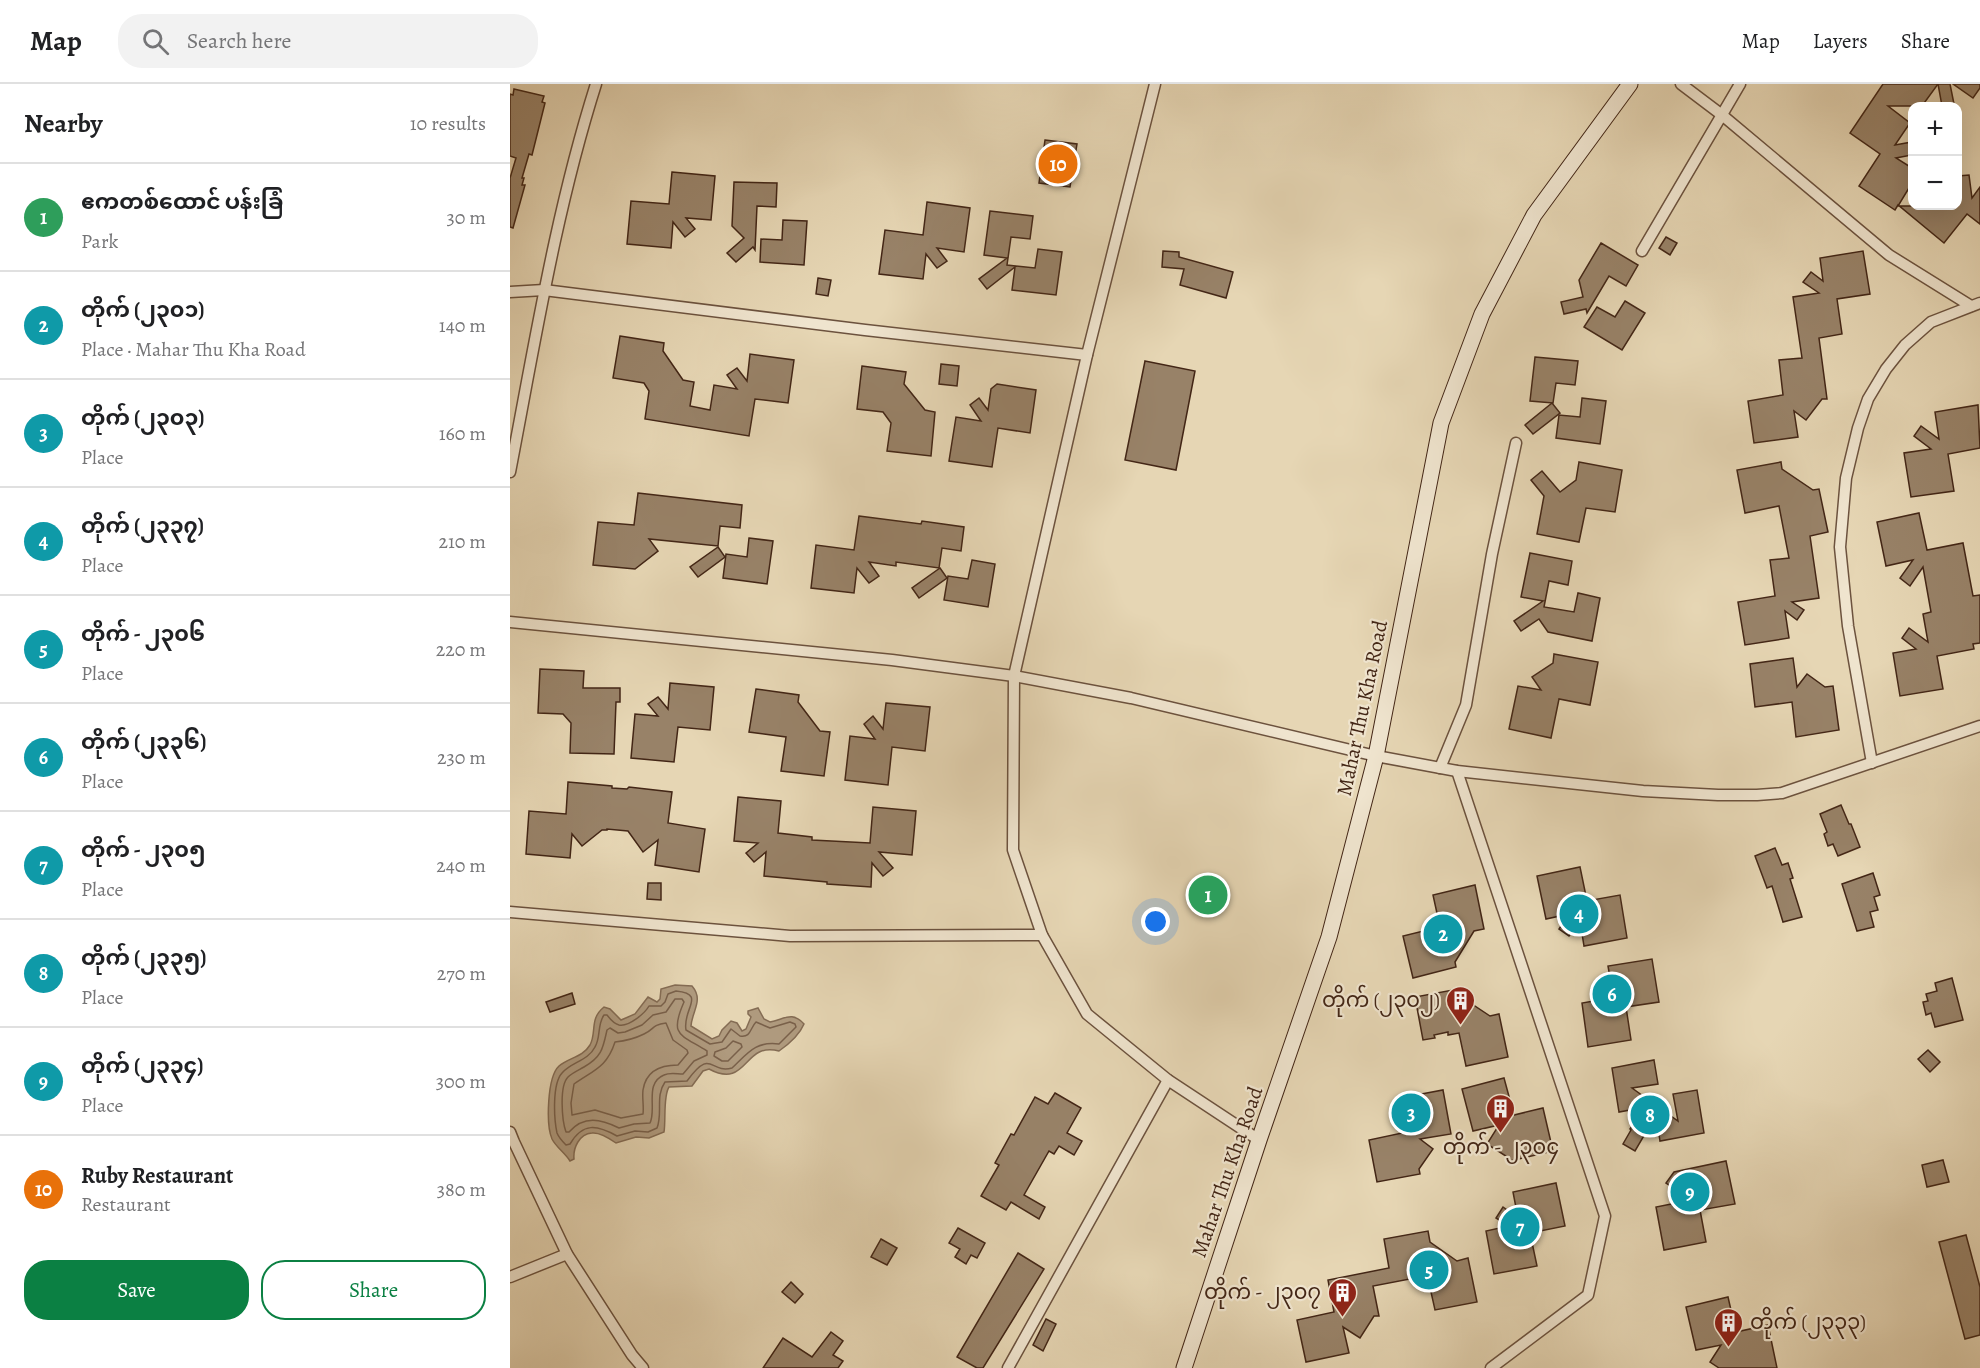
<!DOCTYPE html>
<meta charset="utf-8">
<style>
body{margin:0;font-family:Alegreya,"Noto Sans Myanmar",serif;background:#f2f2f2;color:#202124}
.controls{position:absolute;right:18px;top:18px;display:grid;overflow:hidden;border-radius:12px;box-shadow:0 6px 24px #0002}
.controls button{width:54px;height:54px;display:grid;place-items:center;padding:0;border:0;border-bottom:2px solid #e0e0e0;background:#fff;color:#202124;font:30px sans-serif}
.you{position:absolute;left:646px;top:838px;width:21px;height:21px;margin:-15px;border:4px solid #fff;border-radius:50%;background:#1a73e8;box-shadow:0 0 0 9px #1a73e833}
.badge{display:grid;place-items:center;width:39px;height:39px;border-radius:50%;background:#0b8043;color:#fff;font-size:20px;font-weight:700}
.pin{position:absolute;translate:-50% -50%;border:3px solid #fff;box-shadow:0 2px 6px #0006}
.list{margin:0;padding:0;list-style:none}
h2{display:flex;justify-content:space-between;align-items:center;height:78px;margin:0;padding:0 24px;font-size:26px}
h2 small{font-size:20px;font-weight:400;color:#757577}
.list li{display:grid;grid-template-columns:39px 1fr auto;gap:18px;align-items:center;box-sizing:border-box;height:108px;padding:0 24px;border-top:2px solid #e0e0e0}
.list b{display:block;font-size:22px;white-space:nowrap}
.list p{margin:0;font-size:20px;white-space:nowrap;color:#757577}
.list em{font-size:20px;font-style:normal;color:#757577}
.actions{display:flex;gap:12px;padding:18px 24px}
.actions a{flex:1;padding:14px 0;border:2px solid #0b8043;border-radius:24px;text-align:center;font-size:21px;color:#0b8043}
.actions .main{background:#0b8043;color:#fff}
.icon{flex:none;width:33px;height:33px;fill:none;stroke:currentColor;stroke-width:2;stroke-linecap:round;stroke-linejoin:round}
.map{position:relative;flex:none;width:1470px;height:1284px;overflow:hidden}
header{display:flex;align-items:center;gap:36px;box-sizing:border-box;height:84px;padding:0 30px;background:#fff;border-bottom:2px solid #e0e0e0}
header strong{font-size:28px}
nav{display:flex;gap:33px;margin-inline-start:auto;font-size:21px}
.search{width:420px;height:54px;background:#f2f2f2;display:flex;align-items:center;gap:15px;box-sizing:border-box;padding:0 21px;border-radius:24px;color:#757577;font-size:22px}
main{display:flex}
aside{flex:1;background:#fff}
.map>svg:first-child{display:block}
.water{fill:#af9a7e;stroke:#846c54;stroke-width:1.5}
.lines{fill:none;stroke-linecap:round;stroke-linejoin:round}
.shore{stroke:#79604a;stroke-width:1.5}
.building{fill:#988268;stroke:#432616;stroke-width:1.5}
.minor-casing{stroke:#6c523e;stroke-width:13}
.secondary-casing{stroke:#432616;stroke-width:17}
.minor{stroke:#efe4ce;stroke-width:10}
.secondary{stroke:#efe4ce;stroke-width:15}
.labels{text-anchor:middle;stroke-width:4.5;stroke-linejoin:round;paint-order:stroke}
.street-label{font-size:21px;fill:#432616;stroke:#efe4ce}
.poi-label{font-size:21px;fill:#432616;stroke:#efe4ce;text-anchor:end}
</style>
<header>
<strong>Map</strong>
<div class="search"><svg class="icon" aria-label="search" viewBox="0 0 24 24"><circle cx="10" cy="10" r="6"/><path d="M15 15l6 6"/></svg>Search here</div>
<nav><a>Map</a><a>Layers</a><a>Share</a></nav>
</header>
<main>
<aside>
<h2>Nearby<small>10 results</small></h2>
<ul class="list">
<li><span class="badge" style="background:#2e9e5b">1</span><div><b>ဧကတစ်ထောင် ပန်းခြံ</b><p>Park</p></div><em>30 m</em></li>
<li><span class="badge" style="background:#0f9aa8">2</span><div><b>တိုက် (၂၃၀၁)</b><p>Place · Mahar Thu Kha Road</p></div><em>140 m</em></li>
<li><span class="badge" style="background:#0f9aa8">3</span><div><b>တိုက် (၂၃၀၃)</b><p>Place</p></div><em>160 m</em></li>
<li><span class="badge" style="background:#0f9aa8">4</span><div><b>တိုက် (၂၃၃၇)</b><p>Place</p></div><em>210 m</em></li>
<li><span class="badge" style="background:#0f9aa8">5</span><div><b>တိုက် - ၂၃၀၆</b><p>Place</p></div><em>220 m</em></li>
<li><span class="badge" style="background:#0f9aa8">6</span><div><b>တိုက် (၂၃၃၆)</b><p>Place</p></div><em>230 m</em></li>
<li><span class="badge" style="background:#0f9aa8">7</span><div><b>တိုက် - ၂၃၀၅</b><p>Place</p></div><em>240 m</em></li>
<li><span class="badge" style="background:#0f9aa8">8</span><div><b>တိုက် (၂၃၃၅)</b><p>Place</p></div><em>270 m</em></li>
<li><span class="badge" style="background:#0f9aa8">9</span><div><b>တိုက် (၂၃၃၄)</b><p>Place</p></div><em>300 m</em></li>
<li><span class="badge" style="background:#e8710a">10</span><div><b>Ruby Restaurant</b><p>Restaurant</p></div><em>380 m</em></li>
</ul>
<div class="actions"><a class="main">Save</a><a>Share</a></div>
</aside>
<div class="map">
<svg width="1470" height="1284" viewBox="0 0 1470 1284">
<rect width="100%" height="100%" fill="#e6d6b4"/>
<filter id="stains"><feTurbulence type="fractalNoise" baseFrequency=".00333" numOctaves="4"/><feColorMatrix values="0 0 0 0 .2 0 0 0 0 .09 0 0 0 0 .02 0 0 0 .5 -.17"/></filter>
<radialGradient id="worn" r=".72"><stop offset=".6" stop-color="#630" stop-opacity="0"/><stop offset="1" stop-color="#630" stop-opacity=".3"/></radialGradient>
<path class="water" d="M165 901 182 902C194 916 182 927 181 942L202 955 209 952 212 946 221 937 227 939 232 947 236 945 241 933 238 930V927L248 924 254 935 260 938C275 935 282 927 294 940 289 952 279 960 269 967 233 957 238 1006 199 985L193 987 182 1002 159 1003C153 1012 156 1036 154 1048L139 1054 126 1053 106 1059C99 1054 90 1048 82 1049 69 1050 63 1064 64 1075L60 1077C55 1069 46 1063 42 1055 36 1041 37 993 49 982 58 974 73 973 80 961 87 948 79 935 94 923L100 925 111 936 125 930 138 913 147 918 150 915 151 905Z"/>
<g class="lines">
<g class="shore">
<path d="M166 907C197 910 172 925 176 946L200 960 212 958 221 945 230 952C241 954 240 944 246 938L260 944 280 938 285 940 286 943 269 960C245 957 238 969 222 984 199 990 202 963 177 997L155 998C145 1012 153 1029 147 1044L138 1048 125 1047 107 1052C87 1041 73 1038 60 1060L56 1061C52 1057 49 1054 47 1049 44 1035 42 1000 52 989 61 978 78 977 85 963 91 953 87 941 94 931H97C100 935 105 940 109 941 119 943 135 929 139 922H151L155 918 158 910Z"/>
<path d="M165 915H172L174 918C159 952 170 950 197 967V971L184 977 173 990C167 990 160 988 154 991 134 999 147 1025 140 1039L124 1040 109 1044C91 1035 74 1031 59 1048H56C52 1037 49 1002 58 993 62 989 69 986 74 983 92 973 93 964 97 946L100 944 108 949 115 948 132 941 143 931 156 928Z"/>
<path d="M156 939 163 956 177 966 178 969 168 981C152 981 136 986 133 1006 132 1014 134 1022 133 1030L111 1034 85 1026 62 1031 61 1019 64 1000C84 986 97 983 105 958 115 957 124 955 134 950 145 945 141 941 156 939Z"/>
<polygon points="223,957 231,960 232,963 218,977 212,977 204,972 205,968 216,964"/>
</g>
</g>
<g class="building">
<polygon points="1373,0 1428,0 1412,22 1378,22 1400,39 1385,61 1402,58 1402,71 1386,74 1402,84 1402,99 1388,122 1448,122 1448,115 1449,115 1448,92 1459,91 1462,114 1470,103 1470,140 1457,130 1434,159 1388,121 1385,126 1349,102 1370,70 1340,49"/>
<polygon points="1428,0 1440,0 1444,20 1432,22"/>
<polygon points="1443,0 1470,0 1470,4 1463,14"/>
<polygon points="4,5 34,12 32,18 35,19 22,71 19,70 12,94 14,94 12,101 15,101 3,144 0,143 0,94 6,74 0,72 0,10 3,11"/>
<polygon points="535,56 567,60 560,103 529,99"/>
<polygon points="162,88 205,92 201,136 176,134 185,145 175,153 163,138 161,164 117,160 121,117 159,120"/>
<polygon points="224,98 267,99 266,123 247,122 245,166 243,163 226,178 217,169 234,154 222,142"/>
<polygon points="417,118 460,124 454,168 427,164 437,177 427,184 416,170 413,195 369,190 375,146 413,151"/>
<polygon points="480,127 523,132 520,155 501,153 497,181 525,184 528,165 552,168 546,211 502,206 505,183 477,205 469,195 497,174 474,171"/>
<polygon points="273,136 297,137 294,181 250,178 251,155 272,156"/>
<polygon points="1156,153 1167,159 1160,171 1149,164"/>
<polygon points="1091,159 1128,181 1116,202 1099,192 1077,229 1076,225 1054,230 1051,218 1073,213 1069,196"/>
<polygon points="653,167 669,168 669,173 723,188 716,214 670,201 674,185 652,183"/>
<polygon points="1353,167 1360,210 1327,215 1332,250 1309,254 1317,315 1312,315 1296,336 1284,327 1288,353 1244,359 1238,317 1273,311 1269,276 1292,274 1283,213 1309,209 1293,198 1301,188 1313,197 1310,174"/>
<polygon points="308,194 321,196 318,212 306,210"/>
<polygon points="1115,217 1135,229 1112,266 1074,243 1087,223 1105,233"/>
<polygon points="110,252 154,259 153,267 173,296 184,298 180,322 200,326 204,301 227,305 217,291 227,284 237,297 240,270 284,276 278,319 245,315 239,352 135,335 139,307 134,299 103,294"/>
<polygon points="1025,273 1068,277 1065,301 1046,299 1043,319 1020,317"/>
<polygon points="635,277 685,287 666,386 615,376"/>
<polygon points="431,280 449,282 447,302 429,300"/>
<polygon points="352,282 396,288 394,300 415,326 425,328 421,372 377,367 381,339 373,328 347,325"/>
<polygon points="487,300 526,306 520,349 488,344 482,383 439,377 446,333 471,337 460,321 469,314 478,326 481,305"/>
<polygon points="1072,314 1096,317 1090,360 1046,354 1049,331 1070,333"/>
<polygon points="1042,319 1050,329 1023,350 1015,341"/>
<polygon points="1468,321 1470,364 1438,370 1444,407 1401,413 1394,369 1421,365 1404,352 1411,342 1429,355 1425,328"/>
<polygon points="1069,378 1112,386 1105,428 1076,424 1069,458 1027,450 1034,412 1021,396 1032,387 1050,408 1066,396"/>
<polygon points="1271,378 1272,385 1303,406 1309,405 1318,448 1300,452 1309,514 1282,518 1294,526 1287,536 1275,527 1279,554 1235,561 1228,518 1265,512 1260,476 1279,474 1269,422 1235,429 1227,386"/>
<polygon points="128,409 232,421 230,444 210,442 208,462 139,455 148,467 125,485 83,481 88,438 124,441"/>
<polygon points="1409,429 1417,466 1453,459 1463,512 1470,511 1470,559 1463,560 1464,565 1427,572 1433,605 1390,612 1383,569 1406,565 1392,554 1399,544 1418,558 1413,530 1421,528 1413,483 1400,502 1390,494 1403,476 1376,482 1367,438"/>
<polygon points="349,432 411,440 412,437 454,443 451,467 432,464 429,484 386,478 386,482 359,478 369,492 359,499 347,484 344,509 301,504 306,461 344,466"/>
<polygon points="239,454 263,457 257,500 213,494 216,470 237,473"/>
<polygon points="208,463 215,473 188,493 180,483"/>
<polygon points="1020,469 1062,477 1058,501 1039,497 1034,523 1064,528 1068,509 1090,514 1082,557 1038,548 1029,535 1011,547 1004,537 1033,517 1011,513"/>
<polygon points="462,476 485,480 478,523 434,516 438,492 458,495"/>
<polygon points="430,484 437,494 409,514 402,504"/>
<polygon points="1044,570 1088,578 1080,621 1049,615 1041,654 999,645 1008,602 1031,606 1022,593 1043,579"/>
<polygon points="1283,574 1287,603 1297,590 1315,603 1323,602 1329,646 1286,653 1282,618 1245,623 1240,580"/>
<polygon points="30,585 74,587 73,604 110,604 110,618 106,618 104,670 60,669 61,639 53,630 28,629"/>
<polygon points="160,599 204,603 200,646 168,643 164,678 121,674 125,630 148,632 138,620 148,613 158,625"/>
<polygon points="246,605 289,611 288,618 310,647 320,648 314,692 271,687 276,653 239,648"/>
<polygon points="376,619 420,623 415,667 382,663 378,701 335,696 340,652 365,655 354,640 363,632 373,645"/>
<polygon points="58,698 102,702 102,704 117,705 119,703 162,708 158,739 195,745 189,788 145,781 148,756 133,768 118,747 97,745 97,746 92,746 72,762 62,750 60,774 16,770 19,727 56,730"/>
<polygon points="228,713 271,717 268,749 302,753 302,756 360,759 363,723 406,727 402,771 369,768 383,784 373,792 362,779 361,803 317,800 317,798 254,792 256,768 244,778 236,769 248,759 224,757"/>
<polygon points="1331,721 1339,740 1341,740 1350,763 1328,772 1323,760 1318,762 1314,750 1317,748 1310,730"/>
<polygon points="1265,764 1272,781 1278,779 1283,794 1280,795 1292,833 1273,838 1262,802 1257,804 1245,772"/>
<polygon points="1070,783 1077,817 1110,811 1117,854 1074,862 1070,837 1059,852 1049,845 1059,830 1036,835 1027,792"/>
<polygon points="1363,789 1370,811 1364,813 1368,826 1360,828 1364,843 1347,847 1332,800"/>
<polygon points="138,799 151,799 151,816 137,815"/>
<polygon points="965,801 974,845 964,847 945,878 946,883 903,894 893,852 930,843 923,811"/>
<polygon points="1142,875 1149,918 1116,923 1121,956 1078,963 1072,919 1095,915 1081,905 1089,895 1102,905 1098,882"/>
<polygon points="1442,894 1453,936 1425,943 1421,929 1416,931 1413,918 1418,917 1416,910 1427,907 1425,899"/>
<polygon points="948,905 950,912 980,932 989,930 998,973 956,982 949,949 938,951 938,948 924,951 925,954 913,956 905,913"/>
<polygon points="62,909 65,920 40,928 36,918"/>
<polygon points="1418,966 1430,978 1420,988 1408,975"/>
<polygon points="1144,976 1148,1000 1122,1004 1168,1037 1163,1010 1187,1006 1194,1049 1150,1057 1146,1031 1125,1067 1113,1060 1121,1046 1120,1045 1136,1023 1109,1028 1102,984"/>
<polygon points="994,994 1004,1031 1033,1024 1043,1067 1000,1077 999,1074 977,1060 989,1041 963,1047 952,1005"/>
<polygon points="933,1006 941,1050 910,1055 923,1065 909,1085 910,1090 867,1098 859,1056 897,1048 890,1014"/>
<polygon points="545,1009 571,1024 557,1049 572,1057 564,1071 549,1062 544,1070 539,1067 514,1111 535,1123 529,1135 501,1118 496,1126 471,1112 489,1081 485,1079 501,1050 504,1051 525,1013 538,1020"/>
<polygon points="1433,1076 1439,1098 1417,1103 1412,1081"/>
<polygon points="1216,1077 1225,1120 1190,1126 1196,1158 1154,1166 1146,1123 1181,1116 1156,1099 1164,1088"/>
<polygon points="1046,1099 1055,1142 1020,1149 1027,1182 984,1190 976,1147 999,1142 986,1134 993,1123 1008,1134 1003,1108"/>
<polygon points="448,1144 475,1159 467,1174 461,1171 456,1180 445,1173 450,1165 439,1159"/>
<polygon points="918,1147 920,1158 947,1177 958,1174 967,1218 925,1226 919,1199 910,1193 863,1202 869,1232 864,1232 850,1254 833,1243 839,1269 796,1278 787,1236 824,1228 818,1196 879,1184 874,1155"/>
<polygon points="1456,1151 1470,1203 1470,1251 1455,1255 1429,1158"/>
<polygon points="371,1155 387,1164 377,1181 361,1173"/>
<polygon points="508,1169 534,1185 473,1284 467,1284 447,1273"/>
<polygon points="281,1198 293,1210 285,1219 272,1208"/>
<polygon points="1218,1213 1226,1248 1258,1241 1267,1284 1209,1284 1200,1278 1211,1261 1186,1266 1176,1223"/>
<polygon points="536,1235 546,1240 533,1267 523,1261"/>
<polygon points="321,1248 333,1257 323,1271 333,1277 328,1284 253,1284 273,1254 302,1273"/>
</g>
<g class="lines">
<defs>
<g id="minor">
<polyline points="645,0 577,271 504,592 503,766 532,851 577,930 658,996 749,1056"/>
<polyline points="1171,0 1212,31 1379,171 1461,222"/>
<polyline points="1132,167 1230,0"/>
<polyline points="0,208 34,206 355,246 577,271"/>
<path d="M0 388C25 258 46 126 86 0"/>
<polyline points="0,538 382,576 504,592 621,614 866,672 947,687 1133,707 1208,711 1247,711 1272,709 1470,642"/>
<polyline points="1362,679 1338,542 1330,463 1336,394 1348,344 1358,315 1376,285 1395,261 1421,238 1470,219"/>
<polyline points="930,684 956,621 982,470 1006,359"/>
<polyline points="947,687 1095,1132 1078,1211 981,1284"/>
<polyline points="0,828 280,852 532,851"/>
<polyline points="0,1048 4,1058 57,1170 122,1271 133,1284"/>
<polyline points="0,1193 57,1170"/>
<polyline points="498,1284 658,996"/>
</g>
<polyline id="secondary" points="674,1284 749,1056 819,853 866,672 931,339 972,230 1024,131 1120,0"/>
</defs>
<use href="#minor" class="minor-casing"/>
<use href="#secondary" class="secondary-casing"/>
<use href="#minor" class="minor"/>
<use href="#secondary" class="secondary"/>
</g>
<defs>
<symbol id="building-pin" viewBox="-11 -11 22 30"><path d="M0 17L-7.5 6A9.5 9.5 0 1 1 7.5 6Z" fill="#8f2418" stroke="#efe4ce"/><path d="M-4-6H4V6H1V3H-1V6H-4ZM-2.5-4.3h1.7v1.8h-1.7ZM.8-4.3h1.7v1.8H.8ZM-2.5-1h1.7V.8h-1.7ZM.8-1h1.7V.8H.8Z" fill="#fff"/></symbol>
</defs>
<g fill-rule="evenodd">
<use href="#building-pin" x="934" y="900" width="33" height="45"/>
<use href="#building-pin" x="974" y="1008" width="33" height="45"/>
<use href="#building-pin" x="816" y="1192" width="33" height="45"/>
<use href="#building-pin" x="1202" y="1222" width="33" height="45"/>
</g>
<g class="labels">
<g class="street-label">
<text transform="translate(852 624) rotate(-78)" y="7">Mahar Thu Kha Road</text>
<text transform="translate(717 1088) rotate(-71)" y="7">Mahar Thu Kha Road</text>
</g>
<g class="poi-label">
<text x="930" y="923">တိုက် (၂၃၀၂)</text>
<text x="991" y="1070" text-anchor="middle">တိုက် - ၂၃၀၄</text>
<text x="811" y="1215">တိုက် - ၂၃၀၇</text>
<text x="1240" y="1245" text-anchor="start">တိုက် (၂၃၃၃)</text>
</g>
</g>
<rect width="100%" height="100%" filter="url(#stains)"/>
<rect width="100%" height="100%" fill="url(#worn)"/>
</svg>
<div class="controls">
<button>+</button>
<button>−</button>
</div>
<div class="you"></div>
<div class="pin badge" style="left:698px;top:811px;background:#2e9e5b">1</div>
<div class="pin badge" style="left:933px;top:850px;background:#0f9aa8">2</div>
<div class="pin badge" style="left:901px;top:1029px;background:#0f9aa8">3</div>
<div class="pin badge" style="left:1069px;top:830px;background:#0f9aa8">4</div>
<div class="pin badge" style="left:919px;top:1186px;background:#0f9aa8">5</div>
<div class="pin badge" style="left:1102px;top:910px;background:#0f9aa8">6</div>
<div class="pin badge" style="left:1010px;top:1143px;background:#0f9aa8">7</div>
<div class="pin badge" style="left:1140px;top:1031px;background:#0f9aa8">8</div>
<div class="pin badge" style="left:1180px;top:1108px;background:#0f9aa8">9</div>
<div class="pin badge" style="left:548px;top:80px;background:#e8710a">10</div>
</div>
</main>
